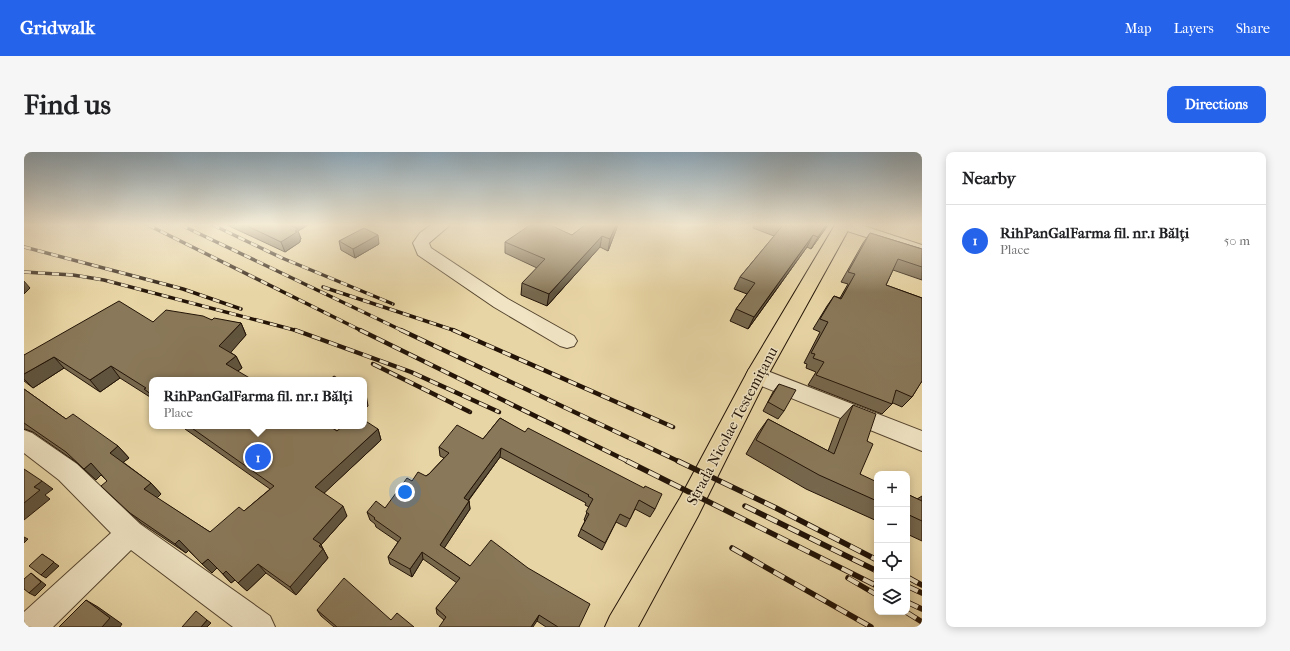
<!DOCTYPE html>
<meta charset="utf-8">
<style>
body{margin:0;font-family:"IM FELL French Canon",serif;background:#f6f6f6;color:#202124}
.controls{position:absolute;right:12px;bottom:12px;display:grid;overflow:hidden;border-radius:8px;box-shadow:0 2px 10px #0003}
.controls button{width:36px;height:36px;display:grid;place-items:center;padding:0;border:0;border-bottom:1px solid #e0e0e0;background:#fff;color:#202124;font:20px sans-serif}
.you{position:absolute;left:381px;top:340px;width:14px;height:14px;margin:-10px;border:3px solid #fff;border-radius:50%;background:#1a73e8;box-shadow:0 0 0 6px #1a73e833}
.badge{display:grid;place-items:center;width:26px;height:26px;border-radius:50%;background:#2563eb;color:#fff;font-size:13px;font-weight:700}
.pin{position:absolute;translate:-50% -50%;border:2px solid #fff;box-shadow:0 1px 4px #0006}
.popup{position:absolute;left:125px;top:225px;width:218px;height:52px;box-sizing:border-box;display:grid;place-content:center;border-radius:8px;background:#fff;filter:drop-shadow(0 1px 3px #0005);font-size:13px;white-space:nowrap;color:#757577}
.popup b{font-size:15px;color:#202124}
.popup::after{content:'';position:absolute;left:50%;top:100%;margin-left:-8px;border:8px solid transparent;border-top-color:#fff}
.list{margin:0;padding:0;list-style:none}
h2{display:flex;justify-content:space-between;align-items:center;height:52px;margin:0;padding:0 16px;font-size:17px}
h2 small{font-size:13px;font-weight:400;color:#757577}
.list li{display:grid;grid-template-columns:26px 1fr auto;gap:12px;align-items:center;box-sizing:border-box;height:72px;padding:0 16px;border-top:1px solid #e0e0e0}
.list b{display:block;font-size:15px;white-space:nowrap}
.list p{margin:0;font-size:13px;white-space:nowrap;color:#757577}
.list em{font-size:13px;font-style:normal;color:#757577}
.icon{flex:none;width:22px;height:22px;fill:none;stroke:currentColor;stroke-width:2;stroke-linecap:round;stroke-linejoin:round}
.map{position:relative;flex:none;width:898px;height:475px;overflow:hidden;border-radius:8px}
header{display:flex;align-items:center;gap:24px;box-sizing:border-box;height:56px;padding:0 20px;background:#2563eb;color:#fff}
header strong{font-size:19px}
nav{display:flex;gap:22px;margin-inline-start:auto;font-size:14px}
.intro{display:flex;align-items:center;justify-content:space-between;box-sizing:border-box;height:96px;padding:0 24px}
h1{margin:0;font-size:28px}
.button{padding:10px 18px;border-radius:8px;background:#2563eb;color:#fff;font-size:14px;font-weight:700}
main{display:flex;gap:24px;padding:0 24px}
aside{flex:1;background:#fff;border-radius:8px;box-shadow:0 2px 10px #0003}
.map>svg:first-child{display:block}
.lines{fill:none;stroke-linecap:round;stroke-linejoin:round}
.minor-casing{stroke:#54442e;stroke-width:2}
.major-casing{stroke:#231407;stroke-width:2}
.minor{fill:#f0e4c4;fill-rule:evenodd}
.major{fill:#e8d5a5;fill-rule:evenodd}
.rail-far2-casing{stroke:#231407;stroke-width:3.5}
.rail-far1-casing{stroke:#231407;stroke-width:4.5}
.rail-casing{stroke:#231407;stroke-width:5.5}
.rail-far2{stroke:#f0e4c4;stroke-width:2.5;stroke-dasharray:7;stroke-linecap:butt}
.rail-far1{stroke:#f0e4c4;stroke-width:3;stroke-dasharray:9;stroke-linecap:butt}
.rail{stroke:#f0e4c4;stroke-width:4;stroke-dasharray:12;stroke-linecap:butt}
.wall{fill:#76674d;stroke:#231407}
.shaded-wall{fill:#60543e;stroke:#231407}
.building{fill:#897859;stroke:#231407}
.labels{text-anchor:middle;stroke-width:3;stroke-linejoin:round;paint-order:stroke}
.street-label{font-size:15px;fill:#231407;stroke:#f0e4c4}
</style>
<header>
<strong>Gridwalk</strong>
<nav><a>Map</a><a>Layers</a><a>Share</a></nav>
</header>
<div class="intro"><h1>Find us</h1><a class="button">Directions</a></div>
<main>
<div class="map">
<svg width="898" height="475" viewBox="0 0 898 475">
<rect width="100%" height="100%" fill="#e8d5a5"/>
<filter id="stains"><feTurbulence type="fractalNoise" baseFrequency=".005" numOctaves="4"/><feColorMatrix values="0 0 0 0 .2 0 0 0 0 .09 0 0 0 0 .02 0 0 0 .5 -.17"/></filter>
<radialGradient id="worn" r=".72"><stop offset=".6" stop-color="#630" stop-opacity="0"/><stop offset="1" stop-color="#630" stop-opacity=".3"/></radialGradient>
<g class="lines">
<defs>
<g id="minor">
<polygon points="407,73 426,73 405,91 407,96 484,147 550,184 553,189 550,194 543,196 536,194 470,155 394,103 389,91 396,81"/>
<polygon points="812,73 837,73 898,93 898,103 814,76"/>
<polygon points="733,215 898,279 898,299 725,229 722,223 725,217"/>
<polygon points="0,278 8,281 53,312 116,372 246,464 251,475 209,475 107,398 29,475 0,475 0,460 87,381 35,328 0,301"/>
</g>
<polygon id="major" points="811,73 827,73 744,223 674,364 614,475 581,475 586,464 656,346 725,217"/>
</defs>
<use href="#minor" class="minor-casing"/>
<use href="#major" class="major-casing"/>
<use href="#minor" class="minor"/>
<use href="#major" class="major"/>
<defs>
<g id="rail-far2">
<polyline points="124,73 338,179"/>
<polyline points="157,73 379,179"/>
<polyline points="189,73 258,106 369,152"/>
<polyline points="0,95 159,137 217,157"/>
<polyline points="0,120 49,123 80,128 274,179"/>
<polyline points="299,135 432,179"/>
</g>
<g id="rail-far1">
<polyline points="271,178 387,220 475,260"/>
<polyline points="336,178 605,310"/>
<polyline points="377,178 656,310"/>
<polyline points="429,178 649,275"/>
<polyline points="349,212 446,260"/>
</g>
<g id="rail">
<polyline points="603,309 853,434"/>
<polyline points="654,309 752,356 853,408"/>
<polyline points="721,354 853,419"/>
<polyline points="708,396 847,475"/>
<polyline points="883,425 898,433"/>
<polyline points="824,426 853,443"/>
<polyline points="883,434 898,441"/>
<polyline points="883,450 898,457"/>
<polyline points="882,460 898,470"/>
</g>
</defs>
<use href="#rail-far2" class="rail-far2-casing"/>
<use href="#rail-far1" class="rail-far1-casing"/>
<use href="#rail" class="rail-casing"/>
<use href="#rail-far2" class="rail-far2"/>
<use href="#rail-far1" class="rail-far1"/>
<use href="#rail" class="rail"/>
</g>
<g class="wall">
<polygon points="203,73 284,73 274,79 277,87 276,88 276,90 261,100"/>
<polygon points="561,73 594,73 584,99 576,95 523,154 497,143 498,131 513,116 481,101 481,90 548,83"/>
<polygon points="730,73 804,73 787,97 783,95 724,177 706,169 712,157 723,142 710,137 716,125 750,84 729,76"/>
<polygon points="846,81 898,97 898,128 869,118 862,133 898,146 898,230 897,230 888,245 878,255 869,251 858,262 784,233 792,220 782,216 783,212 780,211 796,180 789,177 803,154 810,144 816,146 824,132 817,130 839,91"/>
<polygon points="315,89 355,92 331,106 317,98"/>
<polygon points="188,168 217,171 222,183 206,200 212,204 218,216 214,219 128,228 128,248 126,245 96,226 76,240 40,216 9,236 0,229 0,203 129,170"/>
<polygon points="755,232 760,259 754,267 739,259 749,240"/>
<polygon points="0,237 42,267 94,294 105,306 99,310 127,331 137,342 133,346 186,380 220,359 246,337 161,277 159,274 305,274 313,279 354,277 357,288 300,341 323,364 297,393 304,406 272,443 242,421 223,439 211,428 207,431 193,416 188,421 164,398 162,401 117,371 106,361 83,329 77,323 72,328 52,310 9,280 1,277 0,278"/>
<polygon points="829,253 843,289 836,322 853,349 853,369 782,337 722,302 734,281 744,267 804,299 816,267"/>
<polygon points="476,266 631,357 626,365 611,357 602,375 592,370 578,398 554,384 557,377 561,369 560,368 565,355 561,353 562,351 476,305 445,348 445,349 446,357 420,396 446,414 555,475 522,475 513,469 420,468 413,462 412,456 433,431 399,407 388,425 366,412 364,405 374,390 352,375 351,372 346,368 343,360 361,356 388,329 402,324 405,322 420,306 416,304 415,295 459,287"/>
<polygon points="883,342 893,347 898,344 898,389 883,382"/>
<polygon points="293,458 367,468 390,475 310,475 297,464"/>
</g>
<g class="shaded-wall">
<polygon points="264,73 284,73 274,79 277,87 276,88 276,90 261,100 257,90"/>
<polygon points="592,73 594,73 584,99 586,87"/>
<polygon points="802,73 804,73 787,97 794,85"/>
<polygon points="354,83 355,92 331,106 329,97"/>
<polygon points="789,83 783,95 724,177 730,165"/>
<polygon points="578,84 576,95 523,154 525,142"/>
<polygon points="0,129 6,136 0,142"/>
<polygon points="217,171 222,183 202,206 195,194"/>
<polygon points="212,204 218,216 208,223 202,212"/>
<polygon points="30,205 40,216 9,236 0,227 0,222"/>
<polygon points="87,214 96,226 76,240 66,228"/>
<polygon points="342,242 344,254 340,258 340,244"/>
<polygon points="354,277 357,288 295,346 291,335"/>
<polygon points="94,294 105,306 97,312 86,301"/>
<polygon points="477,296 476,305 440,354 440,346"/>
<polygon points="67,311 78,322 72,328 60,317"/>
<polygon points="18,329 29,337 21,343 26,347 0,368 0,351 10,335"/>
<polygon points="127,331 137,342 131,348 120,337"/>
<polygon points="445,349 446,357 417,401 416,393"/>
<polygon points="319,354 323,364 297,393 304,406 272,443 266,435 289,387"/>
<polygon points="0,385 4,387 0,391"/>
<polygon points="155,388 165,398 162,401 151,392"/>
<polygon points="398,400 399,407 388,425 386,417"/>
<polygon points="18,402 35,414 22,426 17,423"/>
<polygon points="184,407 193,416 188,421 178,412"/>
<polygon points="234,412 242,421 223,439 214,431"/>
<polygon points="202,419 211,428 207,431 199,422"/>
<polygon points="7,421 22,433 11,444 5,441"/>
<polygon points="62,448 74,455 98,472 96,475 78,475"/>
<polygon points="515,463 513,469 509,475 507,475"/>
<polygon points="183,468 187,471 183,475 177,475"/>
</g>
<g class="building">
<polygon points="221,73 265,73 274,77 271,79 273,80 257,90"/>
<polygon points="506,73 526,73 548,83 561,73 592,73 586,87 578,84 525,142 498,131 521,107 481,90"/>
<polygon points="759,73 802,73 794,85 789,83 730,165 712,157 731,131 716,125"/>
<polygon points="340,76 354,83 329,97 315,89"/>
<polygon points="846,81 898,97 898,115 874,107 862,133 898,146 898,229 888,245 872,238 868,252 792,223 800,210 789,206 791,202 787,201 804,170 796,167 810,144 817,147 831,122 824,120"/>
<polygon points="95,149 129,170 142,158 179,164 188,168 190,166 217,171 195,194 212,204 202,212 229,228 128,228 128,243 120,237 122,236 87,214 66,228 30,205 0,222 0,203"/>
<polygon points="310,224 317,228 305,228"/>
<polygon points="755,232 772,238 760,259 744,250"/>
<polygon points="0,237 42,267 49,262 94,294 86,301 127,331 120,337 186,380 215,355 220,359 250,334 165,274 305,274 313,279 319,274 340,274 340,268 354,277 291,335 319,354 289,387 297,392 295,394 299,397 266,435 234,412 214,431 202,419 199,422 184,407 178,412 155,388 151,392 106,361 77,334 83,329 67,311 60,317 42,300 0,271"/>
<polygon points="829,253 852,262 843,289 849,292 836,322 853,330 853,349 795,323 732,288 744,267 810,302"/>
<polygon points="476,266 501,280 504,276 620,336 621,334 638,342 631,357 615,348 606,367 596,362 581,391 557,377 565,362 562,360 569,347 564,344 565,343 477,296 440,346 445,349 416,393 446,414 467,388 504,416 566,452 555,475 534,475 515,463 507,475 415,475 422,465 412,456 436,426 398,400 386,417 364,405 377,386 350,367 351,366 343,360 352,349 361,356 383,326 388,329 394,320 402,324 405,322 425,301 415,295 433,273 459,287"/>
<polygon points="0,317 18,329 10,335 16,338 0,351"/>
<polygon points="883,342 898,349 898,369 883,362"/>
<polygon points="18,402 30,410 17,423 5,414"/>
<polygon points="7,421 17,430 5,441 0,437 0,427"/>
<polygon points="320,426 367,468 373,461 390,475 313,475 293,458"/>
<polygon points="62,448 86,466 78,475 35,475"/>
<polygon points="172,459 183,468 177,475 158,475"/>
</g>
<linearGradient id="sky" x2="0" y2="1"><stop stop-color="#8da7b8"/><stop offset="0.52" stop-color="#f5ecd6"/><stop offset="1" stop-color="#f5ecd6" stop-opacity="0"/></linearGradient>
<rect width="898" height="140" fill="url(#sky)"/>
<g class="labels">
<g class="street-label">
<text transform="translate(708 274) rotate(-62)" y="5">Strada Nicolae Testemițanu</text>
</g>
</g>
<rect width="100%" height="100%" filter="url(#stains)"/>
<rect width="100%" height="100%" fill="url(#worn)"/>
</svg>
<div class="controls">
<button>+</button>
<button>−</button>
<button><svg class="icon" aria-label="locate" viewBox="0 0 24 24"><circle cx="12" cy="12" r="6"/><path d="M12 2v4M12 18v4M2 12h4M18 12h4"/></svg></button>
<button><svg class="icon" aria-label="layers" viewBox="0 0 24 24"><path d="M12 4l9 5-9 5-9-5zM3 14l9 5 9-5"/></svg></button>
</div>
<div class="you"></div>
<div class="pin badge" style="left:234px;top:305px">1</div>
<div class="popup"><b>RihPanGalFarma fil. nr.1 Bălți</b>Place</div>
</div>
<aside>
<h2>Nearby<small></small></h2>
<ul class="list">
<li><span class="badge">1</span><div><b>RihPanGalFarma fil. nr.1 Bălți</b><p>Place</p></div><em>50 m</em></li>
</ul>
</aside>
</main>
